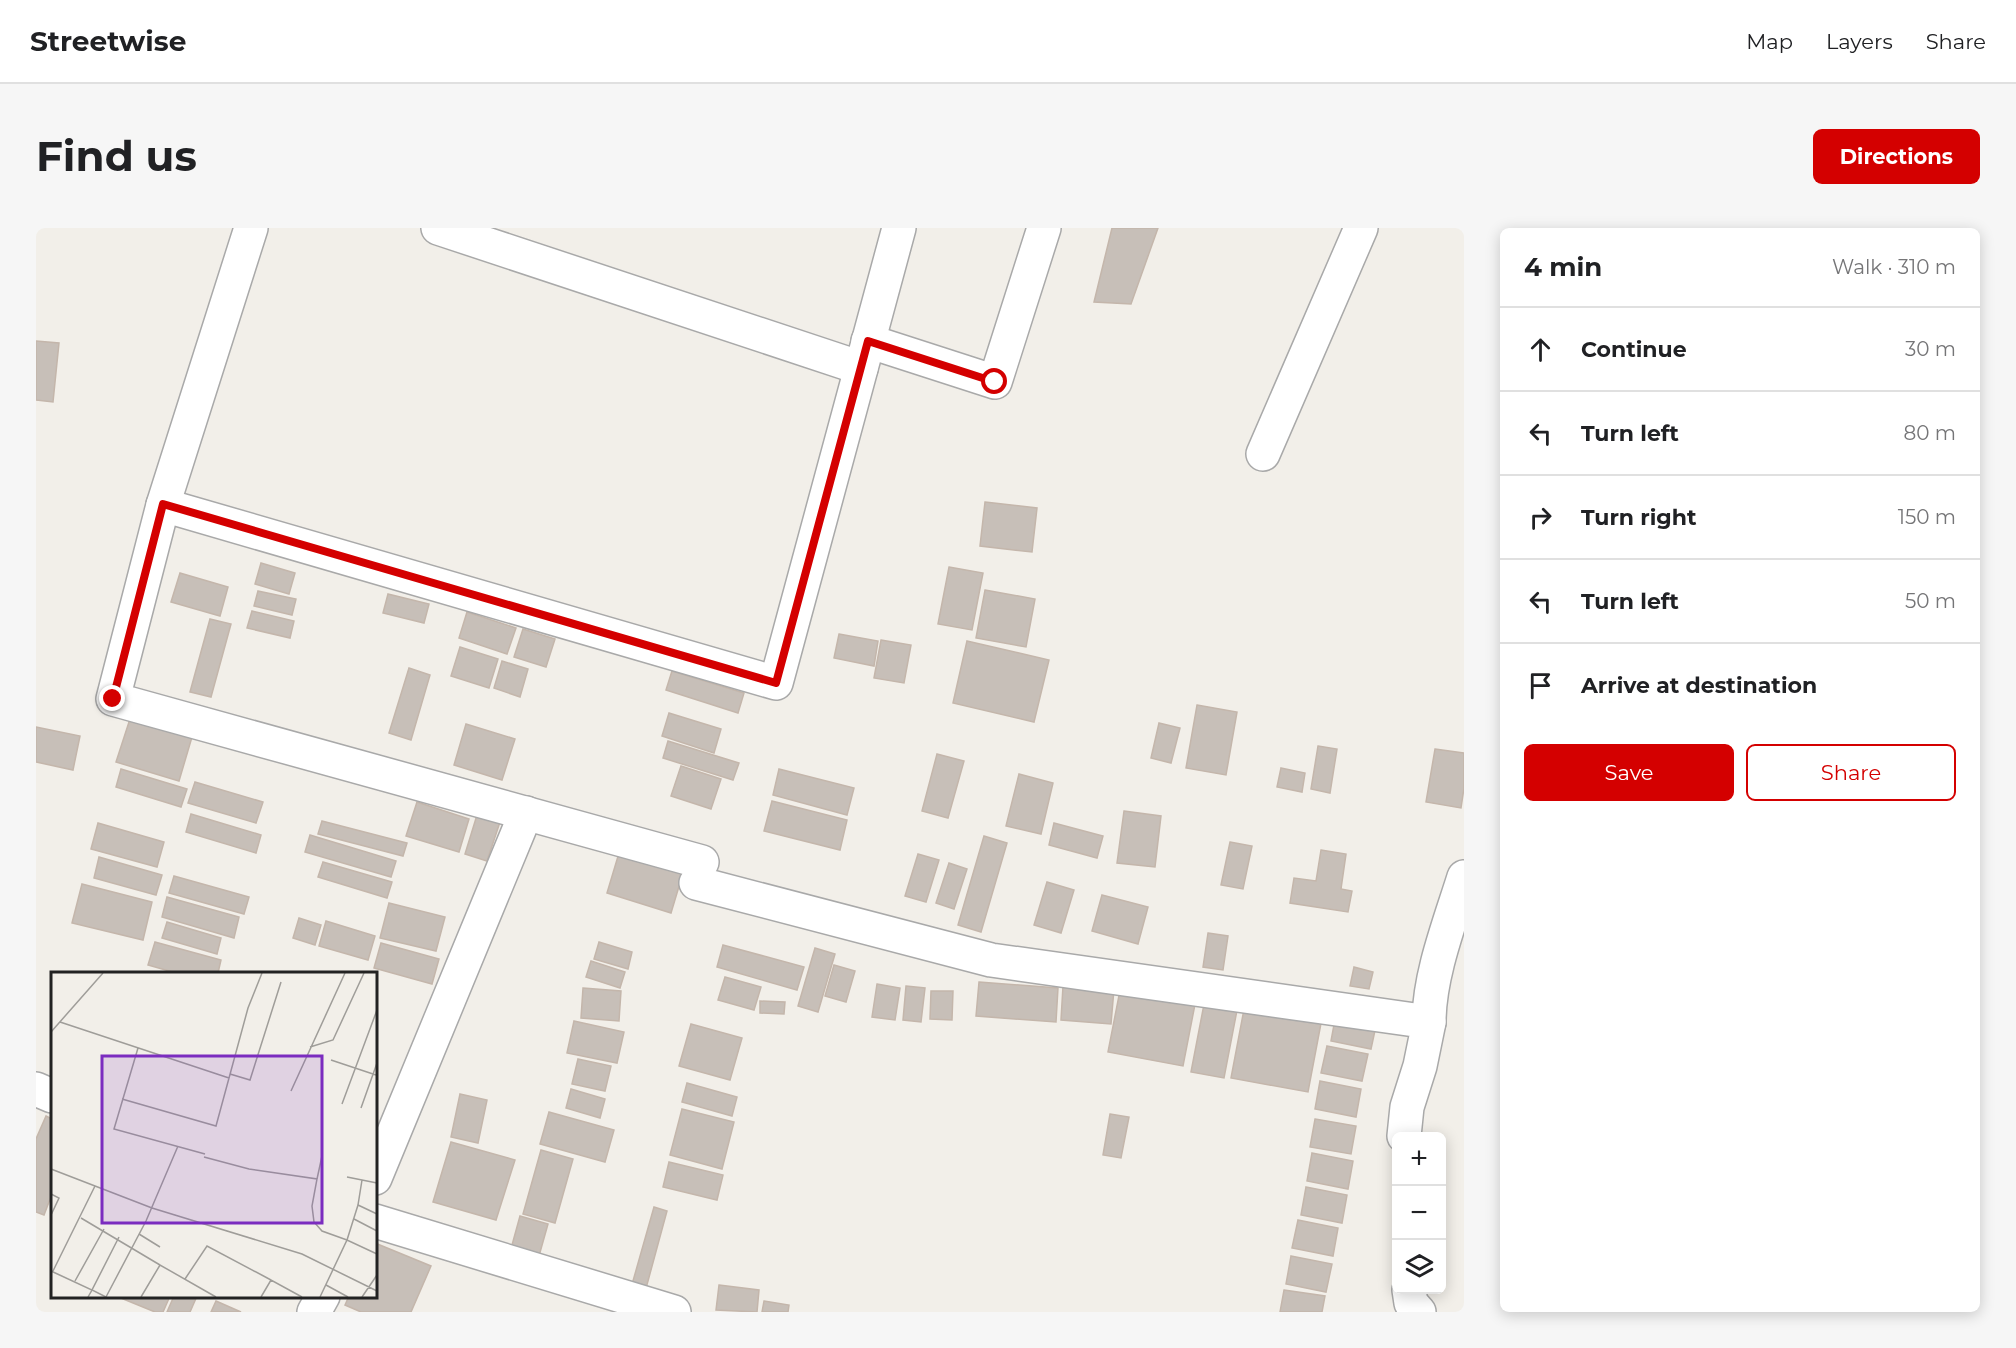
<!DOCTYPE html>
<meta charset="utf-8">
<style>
body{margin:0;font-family:Montserrat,sans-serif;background:#f6f6f6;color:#202124}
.controls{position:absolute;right:18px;bottom:18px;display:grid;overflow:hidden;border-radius:9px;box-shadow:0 3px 15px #0003}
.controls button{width:54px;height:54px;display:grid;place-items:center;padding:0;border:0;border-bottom:2px solid #e0e0e0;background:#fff;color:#202124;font:30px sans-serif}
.stop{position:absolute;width:18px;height:18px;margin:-14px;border:4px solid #d40000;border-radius:50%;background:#fff}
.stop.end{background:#d40000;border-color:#fff;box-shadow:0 2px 6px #0008}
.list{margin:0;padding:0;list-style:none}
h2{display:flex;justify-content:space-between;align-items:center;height:78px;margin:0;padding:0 24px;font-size:26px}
h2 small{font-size:20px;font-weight:400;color:#757577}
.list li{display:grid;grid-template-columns:39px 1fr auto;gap:18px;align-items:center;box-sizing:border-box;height:84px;padding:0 24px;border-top:2px solid #e0e0e0}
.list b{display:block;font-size:22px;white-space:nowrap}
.list em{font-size:20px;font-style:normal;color:#757577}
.actions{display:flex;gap:12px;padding:18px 24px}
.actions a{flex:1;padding:14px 0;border:2px solid #d40000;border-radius:9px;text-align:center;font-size:21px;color:#d40000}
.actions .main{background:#d40000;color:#fff}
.icon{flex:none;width:33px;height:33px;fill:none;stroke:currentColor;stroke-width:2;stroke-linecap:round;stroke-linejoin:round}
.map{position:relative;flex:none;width:1428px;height:1084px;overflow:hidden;border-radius:9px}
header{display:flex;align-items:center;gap:36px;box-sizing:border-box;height:84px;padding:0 30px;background:#fff;border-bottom:2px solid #e0e0e0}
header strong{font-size:28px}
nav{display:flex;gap:33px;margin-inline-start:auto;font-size:21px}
.intro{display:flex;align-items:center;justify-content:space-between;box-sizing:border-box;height:144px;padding:0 36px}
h1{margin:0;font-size:42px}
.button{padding:15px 27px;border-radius:9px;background:#d40000;color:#fff;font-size:21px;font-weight:700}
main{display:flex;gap:36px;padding:0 36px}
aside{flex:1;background:#fff;border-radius:9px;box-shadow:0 3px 15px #0003}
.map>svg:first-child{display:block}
.building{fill:#c7bfb8;stroke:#c4b6ab;stroke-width:1.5}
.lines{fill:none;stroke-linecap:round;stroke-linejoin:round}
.street-casing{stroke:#a9a9a9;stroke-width:36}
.street{stroke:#fff;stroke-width:33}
.route{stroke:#d40000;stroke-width:8}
.inset-road{fill:none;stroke:#9f9d99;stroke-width:1.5}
.view{fill:#7b2cbf;fill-opacity:0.15;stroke:#7b2cbf;stroke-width:3}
.inset-edge{fill:none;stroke:#222;stroke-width:3}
</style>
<header>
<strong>Streetwise</strong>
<nav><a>Map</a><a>Layers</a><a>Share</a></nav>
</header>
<div class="intro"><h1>Find us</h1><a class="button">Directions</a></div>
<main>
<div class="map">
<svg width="1428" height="1084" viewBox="0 0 1428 1084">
<rect width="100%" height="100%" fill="#f2efe9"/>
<g class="building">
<polygon points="1076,0 1122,0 1095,76 1058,74"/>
<polygon points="0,113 23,115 17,174 0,172"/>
<polygon points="949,274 1001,280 996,324 944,318"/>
<polygon points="225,335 259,345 253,366 219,356"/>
<polygon points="913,339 947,345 936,402 902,396"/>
<polygon points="144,345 192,359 184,388 135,374"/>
<polygon points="949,362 999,371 990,419 940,410"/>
<polygon points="222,363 260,371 256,387 218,378"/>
<polygon points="352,366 393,376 388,395 347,385"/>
<polygon points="216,383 258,393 254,410 211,400"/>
<polygon points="431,384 480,400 471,426 423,410"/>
<polygon points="174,391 195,396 175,469 154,464"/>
<polygon points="487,401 519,411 510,439 478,429"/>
<polygon points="803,406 842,413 838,438 798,430"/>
<polygon points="845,412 875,417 868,455 838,450"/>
<polygon points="931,413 1013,432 998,494 917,475"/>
<polygon points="424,419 462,431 453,460 415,448"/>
<polygon points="466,433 492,441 484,469 458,460"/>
<polygon points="373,440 394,447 375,512 353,505"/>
<polygon points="636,443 708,465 702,485 630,462"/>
<polygon points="1161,477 1201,484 1190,547 1150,540"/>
<polygon points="633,485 685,501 678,525 626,508"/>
<polygon points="94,491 156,509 143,553 80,534"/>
<polygon points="1123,495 1144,500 1135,535 1115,530"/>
<polygon points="430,496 479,511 466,552 418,537"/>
<polygon points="0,499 44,508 37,542 0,534"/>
<polygon points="632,513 703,535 697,552 627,530"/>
<polygon points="1282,518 1301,521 1294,565 1275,561"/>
<polygon points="1399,521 1428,525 1428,560 1425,580 1390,574"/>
<polygon points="901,526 928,533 912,590 886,583"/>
<polygon points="645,538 685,551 675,581 635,568"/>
<polygon points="1245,540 1269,545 1266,564 1241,559"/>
<polygon points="85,541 151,561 145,579 80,559"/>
<polygon points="743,541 818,560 811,587 737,567"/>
<polygon points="983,546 1017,555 1005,606 970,598"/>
<polygon points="159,554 227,574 220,595 152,575"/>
<polygon points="736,573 811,592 804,622 728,603"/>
<polygon points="381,574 433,591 423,624 370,608"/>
<polygon points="1088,583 1125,588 1119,639 1081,635"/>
<polygon points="155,586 225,607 220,625 150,604"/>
<polygon points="441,587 464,594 451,633 429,626"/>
<polygon points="286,593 371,615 367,628 282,606"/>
<polygon points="62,595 128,614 121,639 55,621"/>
<polygon points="1018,595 1067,608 1061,630 1013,617"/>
<polygon points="274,607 360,633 355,649 269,624"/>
<polygon points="948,608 971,615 945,704 922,697"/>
<polygon points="1194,614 1216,618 1207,661 1185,657"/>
<polygon points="1285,622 1310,626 1305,661 1316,663 1312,684 1254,675 1258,650 1280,653"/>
<polygon points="583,625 647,645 635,685 571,665"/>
<polygon points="882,626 903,632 890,674 869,668"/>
<polygon points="63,629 126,647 120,667 58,650"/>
<polygon points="287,634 356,654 351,670 282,649"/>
<polygon points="913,635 931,641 918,681 900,675"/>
<polygon points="138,648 213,669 208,686 133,665"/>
<polygon points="1011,654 1038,662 1025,705 998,697"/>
<polygon points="46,656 116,674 107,712 36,695"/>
<polygon points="1066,667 1112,679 1102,716 1056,703"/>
<polygon points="131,669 203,689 198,710 126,689"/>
<polygon points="353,675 409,689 400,723 344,710"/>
<polygon points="263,690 285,697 279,717 257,710"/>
<polygon points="290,693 339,708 332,732 283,718"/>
<polygon points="131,694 185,710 181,726 126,710"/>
<polygon points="1172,705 1192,708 1187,742 1167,739"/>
<polygon points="119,714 185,732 182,745 140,745 112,737"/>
<polygon points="563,714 596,724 592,741 558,731"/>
<polygon points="345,715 403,731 396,756 338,740"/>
<polygon points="687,717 768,739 761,762 681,739"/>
<polygon points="779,720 799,726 782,784 762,778"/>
<polygon points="555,733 589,744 584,760 550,749"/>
<polygon points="798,737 819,743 810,774 789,768"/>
<polygon points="1318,739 1337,744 1333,761 1314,758"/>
<polygon points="689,749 725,759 718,782 682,772"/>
<polygon points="1086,752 1161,766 1147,838 1072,824"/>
<polygon points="943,754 1022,760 1020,794 940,788"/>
<polygon points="841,756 864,760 859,792 836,789"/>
<polygon points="870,758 889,760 885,794 867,792"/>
<polygon points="1027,758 1078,761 1075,796 1025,792"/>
<polygon points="547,760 585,763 583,793 545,790"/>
<polygon points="895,763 917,763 916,792 894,791"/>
<polygon points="1169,771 1202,777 1188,850 1155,844"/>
<polygon points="724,773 749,774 748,786 724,785"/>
<polygon points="1209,776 1286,790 1272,864 1195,850"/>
<polygon points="1300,786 1341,793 1335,821 1295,813"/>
<polygon points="538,793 588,804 581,835 531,825"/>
<polygon points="655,796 706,810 694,852 643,838"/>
<polygon points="1291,818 1332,826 1326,853 1285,845"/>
<polygon points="542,831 575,838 569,863 536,856"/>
<polygon points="1284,853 1325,861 1320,889 1279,881"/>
<polygon points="651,855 701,869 696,888 646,874"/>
<polygon points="535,861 569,871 564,890 530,880"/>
<polygon points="424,866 451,872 442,915 415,909"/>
<polygon points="646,881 698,894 686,941 634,927"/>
<polygon points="513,884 578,902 569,934 504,916"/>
<polygon points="1074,886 1093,889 1085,930 1067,927"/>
<polygon points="10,888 16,891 16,966 8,987 0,984 0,911"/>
<polygon points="1279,891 1320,898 1315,926 1274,919"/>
<polygon points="415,914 479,932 460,992 397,974"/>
<polygon points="505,922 537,931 519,995 487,986"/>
<polygon points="1276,925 1317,933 1312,961 1271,953"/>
<polygon points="633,934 687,947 681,972 627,959"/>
<polygon points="1270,959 1311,967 1306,995 1265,987"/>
<polygon points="618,979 631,983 609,1064 595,1060"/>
<polygon points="484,988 512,996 501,1035 473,1028"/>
<polygon points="1262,992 1302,1000 1297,1028 1256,1020"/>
<polygon points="339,1015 395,1038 375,1084 325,1084 309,1077 313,1068 339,1068"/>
<polygon points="1255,1028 1296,1036 1290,1064 1250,1056"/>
<polygon points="683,1057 723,1062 721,1084 680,1082"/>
<polygon points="1248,1062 1289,1068 1286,1084 1244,1084"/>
<polygon points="80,1068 134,1068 127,1084 119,1084"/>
<polygon points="138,1068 161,1068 154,1084 131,1084"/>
<polygon points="180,1073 205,1084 175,1084"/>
<polygon points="728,1073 753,1077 752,1084 726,1084"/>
</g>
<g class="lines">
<defs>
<g id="street">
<polyline points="215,0 127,277 77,471 666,634"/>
<polyline points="402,0 825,140"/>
<polyline points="832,113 959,154 1008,0"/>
<polyline points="1227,226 1325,0"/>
<polyline points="127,277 740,455 863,0"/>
<polyline points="660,655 955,732 1393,794 1384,838 1371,879 1368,908"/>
<path d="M1393 794C1393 747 1414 694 1428 649"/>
<polyline points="0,861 16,868"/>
<polyline points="339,950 490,585"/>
<polyline points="339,993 638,1084"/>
<polyline points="1373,1062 1375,1075 1383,1084"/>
<polyline points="278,1084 287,1068"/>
</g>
</defs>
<use href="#street" class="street-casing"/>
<use href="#street" class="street"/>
</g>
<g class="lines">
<polyline class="route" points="77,471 127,276 740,455 832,113 959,154"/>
</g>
<g transform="translate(15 744)">
<rect width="326" height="326" fill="#f2efe9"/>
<path class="inset-road" d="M9 50 178 106M0 60 52 1M259 75 282 68 313 1M87 76 63 157 154 182M280 88 325 103M179 102 199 108 230 10M240 119 294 1M71 127 165 154 197 36 211 1M291 132 326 38M310 136 326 91M153 185 198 197 266 207 261 234 263 250 271 259 296 268 307 233M0 197 101 236 251 282 326 319M296 205 326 211M266 207 271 184M311 208 307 233 326 242M0 222 8 226 0 243M30 246 109 293M303 247 326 259M88 262 109 275M0 299 41 318 37 325M2 299 44 214M134 307 156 274 220 308M24 309 53 257M275 313 297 325M55 325 95 249 127 174M55 325 41 318 68 265M90 325 109 293 165 325M210 325 220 308 251 325M269 325 296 268 326 282M311 325 326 303"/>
<path class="view" d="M51 84H271V251H51Z"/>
<rect width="326" height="326" class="inset-edge"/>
</g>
</svg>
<div class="controls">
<button>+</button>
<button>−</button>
<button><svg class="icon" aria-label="layers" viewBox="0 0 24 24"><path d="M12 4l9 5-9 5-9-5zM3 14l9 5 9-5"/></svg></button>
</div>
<div class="stop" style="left:959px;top:154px"></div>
<div class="stop end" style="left:77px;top:471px"></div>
</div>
<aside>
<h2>4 min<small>Walk · 310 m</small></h2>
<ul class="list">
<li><svg class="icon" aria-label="ahead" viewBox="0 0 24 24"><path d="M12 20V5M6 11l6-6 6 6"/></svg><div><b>Continue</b></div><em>30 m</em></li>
<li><svg class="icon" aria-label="left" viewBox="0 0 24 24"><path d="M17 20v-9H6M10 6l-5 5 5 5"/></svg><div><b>Turn left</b></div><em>80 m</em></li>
<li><svg class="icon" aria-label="right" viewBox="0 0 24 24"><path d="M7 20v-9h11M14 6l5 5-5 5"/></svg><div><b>Turn right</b></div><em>150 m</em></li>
<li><svg class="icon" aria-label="left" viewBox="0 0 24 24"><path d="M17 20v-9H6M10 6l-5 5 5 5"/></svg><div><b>Turn left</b></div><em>50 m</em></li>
<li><svg class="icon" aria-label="arrive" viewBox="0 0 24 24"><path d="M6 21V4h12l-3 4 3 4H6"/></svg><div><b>Arrive at destination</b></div></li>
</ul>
<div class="actions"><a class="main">Save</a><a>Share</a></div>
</aside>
</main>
